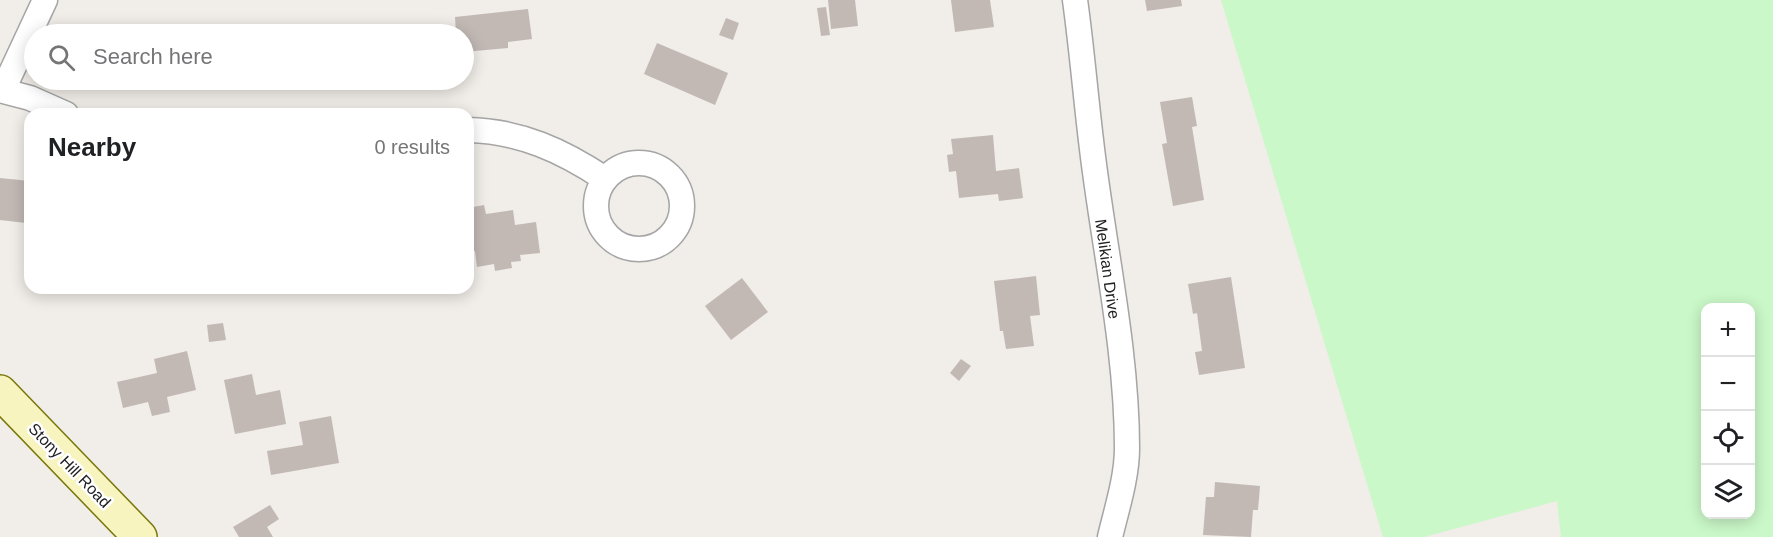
<!DOCTYPE html>
<meta charset="utf-8">
<style>
body{margin:0;font-family:Arial,sans-serif;background:#f2f2f2;color:#202124}
.controls{position:absolute;right:18px;bottom:18px;display:grid;overflow:hidden;border-radius:12px;box-shadow:0 3px 15px #0003}
.controls button{width:54px;height:54px;display:grid;place-items:center;padding:0;border:0;border-bottom:2px solid #e0e0e0;background:#fff;color:#202124;font:30px sans-serif}
.list{margin:0;padding:0;list-style:none}
h2{display:flex;justify-content:space-between;align-items:center;height:78px;margin:0;padding:0 24px;font-size:26px}
h2 small{font-size:20px;font-weight:400;color:#757577}
.icon{flex:none;width:33px;height:33px;fill:none;stroke:currentColor;stroke-width:2;stroke-linecap:round;stroke-linejoin:round}
.map{position:relative;flex:none;width:1773px;height:537px;overflow:hidden}
.search{position:absolute;background:#fff;box-shadow:0 3px 15px #0003;left:24px;top:24px;width:450px;height:66px;display:flex;align-items:center;gap:15px;box-sizing:border-box;padding:0 21px;border-radius:33px;color:#757577;font-size:22px}
.panel{position:absolute;background:#fff;box-shadow:0 3px 15px #0003;left:24px;top:108px;width:450px;height:186px;border-radius:18px}
.map>svg:first-child{display:block}
.park{fill:#caf8c8;fill-rule:evenodd}
.building{fill:#c2b9b5}
.lines{fill:none;stroke-linecap:round;stroke-linejoin:round}
.street-casing{stroke:#a5a5a5;stroke-width:27}
.secondary-casing{stroke:#787709;stroke-width:36}
.street{stroke:#fff;stroke-width:24}
.secondary{stroke:#f8f4c0;stroke-width:33}
.labels{text-anchor:middle;stroke-width:5;stroke-linejoin:round;paint-order:stroke}
.street-label{font-size:16px;fill:#212121;stroke:#fff}
</style>
<div class="map">
<svg width="1773" height="537" viewBox="0 0 1773 537">
<rect width="100%" height="100%" fill="#f1ede8"/>
<path class="park" d="M1221 0H1773V537H1561L1557 501 1424 537H1383ZM1706 308H1750V514H1706Z"/>
<g class="building">
<polygon points="828,0 855,0 858,26 831,29"/>
<polygon points="951,0 990,0 994,27 955,32"/>
<polygon points="1145,0 1181,0 1182,6 1147,11"/>
<polygon points="826,7 830,35 821,36 817,8"/>
<polygon points="528,9 532,39 508,42 508,48 464,52 464,34 456,34 455,17"/>
<polygon points="726,18 739,23 733,40 719,35"/>
<polygon points="657,43 728,73 715,105 644,74"/>
<polygon points="210,80 274,80 275,89 253,90 252,85 210,87"/>
<polygon points="1192,97 1197,126 1192,127 1204,200 1173,206 1162,144 1167,143 1160,102"/>
<polygon points="993,135 996,171 1019,168 1023,198 999,201 998,194 959,198 956,171 949,172 947,155 953,154 951,139"/>
<polygon points="0,178 30,181 26,223 0,220"/>
<polygon points="484,205 486,214 513,210 515,225 536,222 540,253 520,255 521,261 511,262 512,268 495,271 494,264 477,267 475,251 468,252 468,208"/>
<polygon points="1036,276 1040,315 1030,316 1034,346 1006,349 1003,331 1000,331 994,281"/>
<polygon points="1231,277 1245,368 1199,375 1195,352 1202,351 1197,313 1193,314 1188,284"/>
<polygon points="742,278 768,312 731,340 705,306"/>
<polygon points="323,288 355,288 355,289 324,294"/>
<polygon points="223,323 226,340 209,342 207,325"/>
<polygon points="187,351 196,390 167,397 170,412 152,416 148,402 123,408 117,382 157,373 154,359"/>
<polygon points="961,359 971,366 959,381 950,373"/>
<polygon points="252,374 256,395 280,390 286,424 235,434 224,380"/>
<polygon points="331,416 339,463 271,475 267,451 303,445 299,422"/>
<polygon points="1215,482 1260,486 1258,510 1253,510 1251,537 1203,535 1206,497 1214,497"/>
<polygon points="270,505 279,519 267,527 273,537 239,537 233,527"/>
</g>
<g class="lines">
<defs>
<g id="street">
<path d="M1075 0C1083 57 1087 115 1095 172 1107 262 1127 357 1127 448 1127 477 1117 508 1110 537"/>
<polyline points="0,90 30,98 66,114"/>
<polyline points="3,90 45,0"/>
<path d="M468 130C520 131 563 151 605 179"/>
<circle cx="639" cy="206" r="43"/>
</g>
<polyline id="secondary" points="0,392 140,537"/>
</defs>
<use href="#street" class="street-casing"/>
<use href="#secondary" class="secondary-casing"/>
<use href="#street" class="street"/>
<use href="#secondary" class="secondary"/>
</g>
<g class="labels">
<g class="street-label">
<text transform="translate(1108 269) rotate(82)" y="6">Melikian Drive</text>
<text transform="translate(70 465) rotate(46)" y="6">Stony Hill Road</text>
</g>
</g>
</svg>
<div class="controls">
<button>+</button>
<button>−</button>
<button><svg class="icon" aria-label="locate" viewBox="0 0 24 24"><circle cx="12" cy="12" r="6"/><path d="M12 2v4M12 18v4M2 12h4M18 12h4"/></svg></button>
<button><svg class="icon" aria-label="layers" viewBox="0 0 24 24"><path d="M12 4l9 5-9 5-9-5zM3 14l9 5 9-5"/></svg></button>
</div>
<div class="search"><svg class="icon" aria-label="search" viewBox="0 0 24 24"><circle cx="10" cy="10" r="6"/><path d="M15 15l6 6"/></svg>Search here</div>
<section class="panel">
<h2>Nearby<small>0 results</small></h2>
<ul class="list">
</ul>
</section>
</div>
